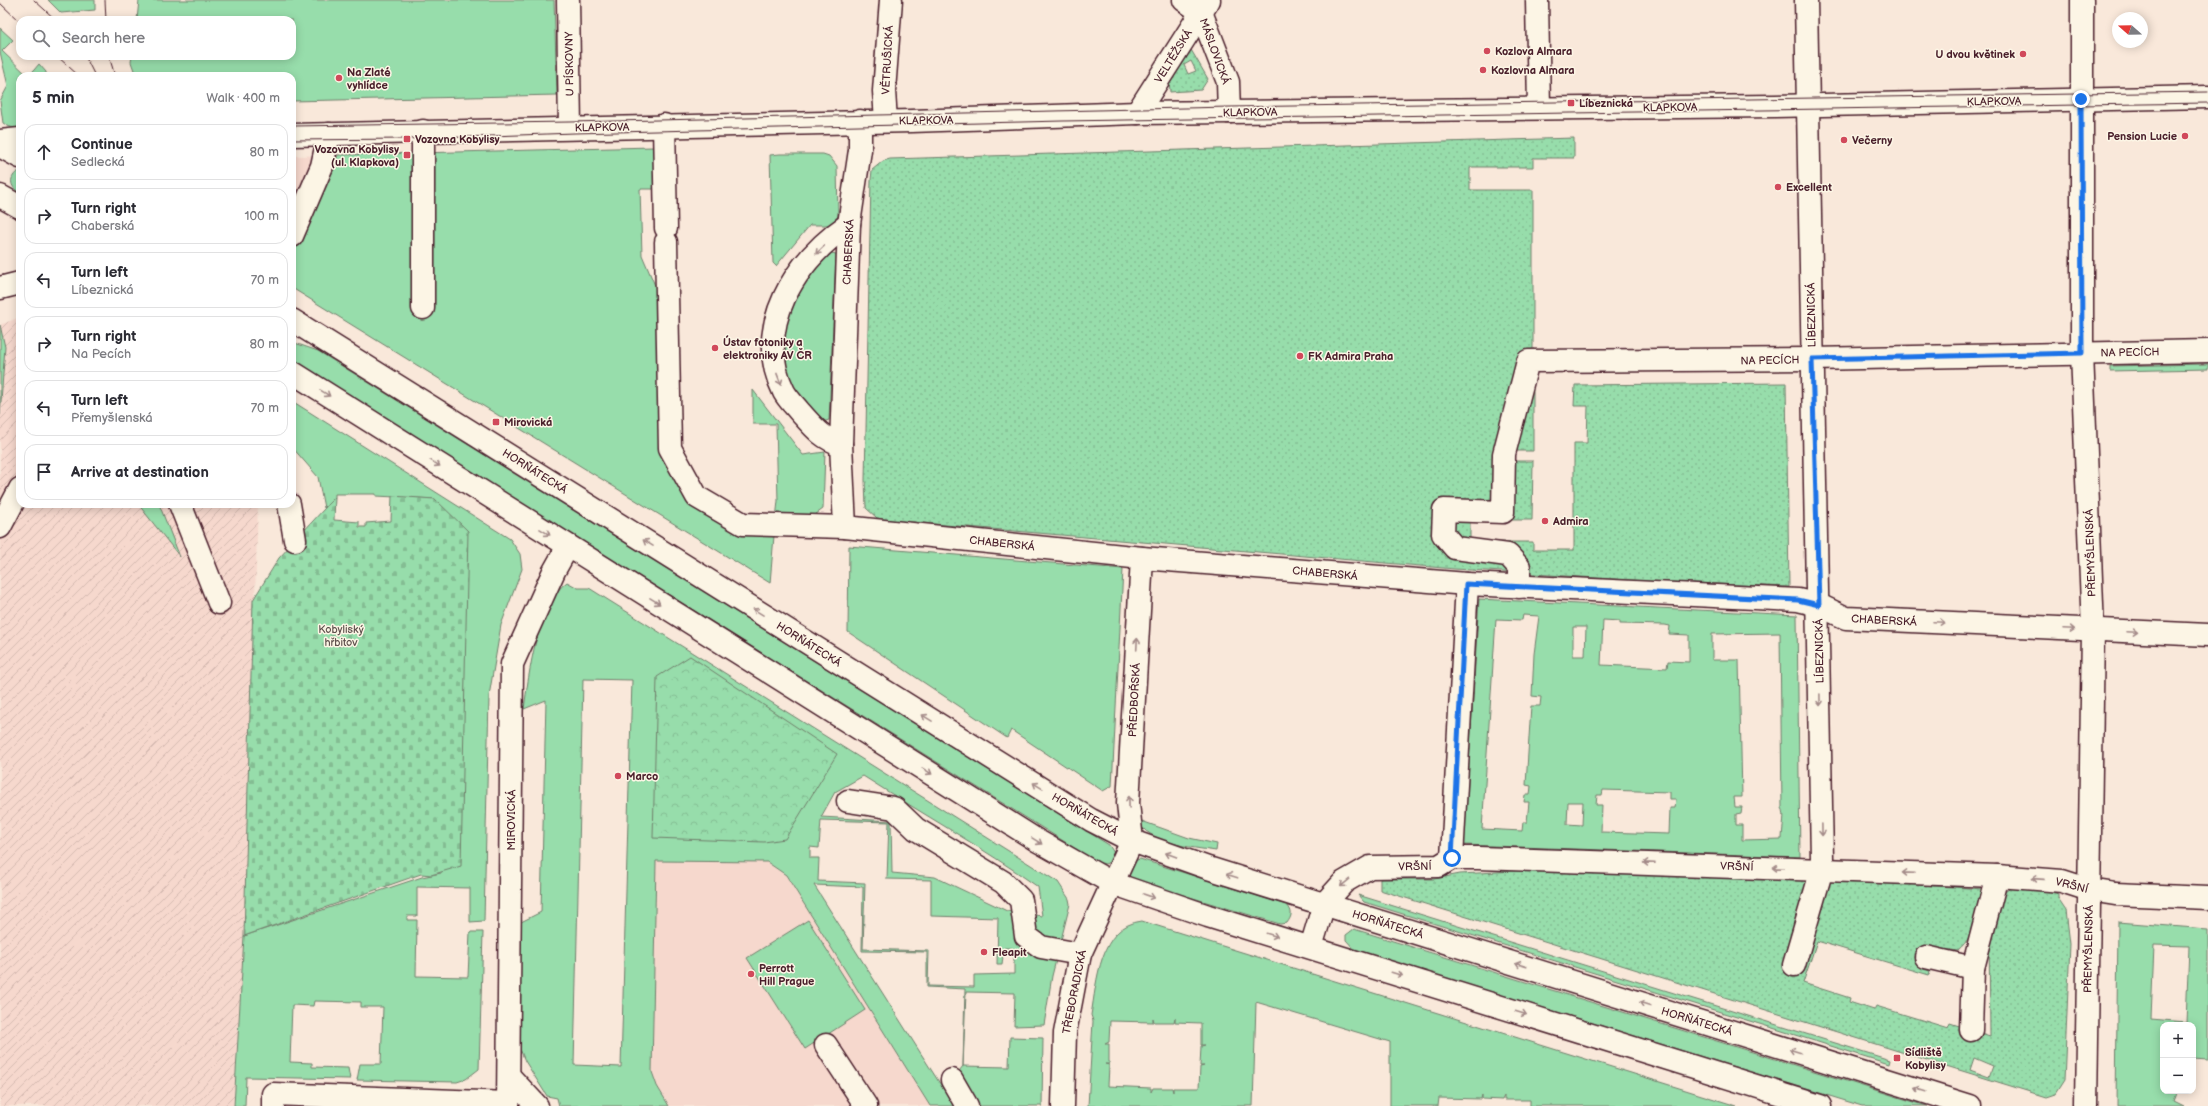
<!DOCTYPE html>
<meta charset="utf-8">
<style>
body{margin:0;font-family:"Balsamiq Sans",sans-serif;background:#f2f2f3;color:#2b2b33}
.controls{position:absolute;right:12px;bottom:12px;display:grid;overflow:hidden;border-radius:8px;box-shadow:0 2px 10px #0003}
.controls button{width:36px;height:36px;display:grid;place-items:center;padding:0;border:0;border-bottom:1px solid #e1e1e2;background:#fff;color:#2b2b33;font:20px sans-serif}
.compass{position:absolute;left:2112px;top:12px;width:36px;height:36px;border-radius:50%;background:#fff;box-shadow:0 2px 10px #0003;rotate:290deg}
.stop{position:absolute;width:12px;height:12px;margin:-9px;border:3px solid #1a73e8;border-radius:50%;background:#fff}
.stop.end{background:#1a73e8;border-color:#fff;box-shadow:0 1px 4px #0008}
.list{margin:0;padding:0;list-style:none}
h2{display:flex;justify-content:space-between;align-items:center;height:52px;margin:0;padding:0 16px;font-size:17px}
h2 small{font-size:13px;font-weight:400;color:#7c7c81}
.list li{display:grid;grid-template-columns:26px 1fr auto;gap:12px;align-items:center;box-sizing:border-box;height:56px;margin:0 8px 8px;padding:0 8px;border:1px solid #e1e1e2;border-radius:12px}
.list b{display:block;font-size:15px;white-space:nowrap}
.list p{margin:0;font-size:13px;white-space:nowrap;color:#7c7c81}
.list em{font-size:13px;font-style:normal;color:#7c7c81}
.icon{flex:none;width:22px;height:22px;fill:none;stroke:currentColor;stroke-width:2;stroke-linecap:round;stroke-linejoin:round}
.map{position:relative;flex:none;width:2208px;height:1106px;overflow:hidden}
.search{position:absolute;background:#fff;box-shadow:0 2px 10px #0003;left:16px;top:16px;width:280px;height:44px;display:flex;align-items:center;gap:10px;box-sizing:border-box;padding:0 14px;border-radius:12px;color:#7c7c81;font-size:15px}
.panel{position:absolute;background:#fff;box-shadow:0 2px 10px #0003;left:16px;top:72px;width:280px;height:436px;border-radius:12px}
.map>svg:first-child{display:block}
.built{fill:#f6d8cd}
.industrial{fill:url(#industrial-furrows)}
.green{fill:#97ddab;stroke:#707e6b;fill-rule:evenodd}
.forest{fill:url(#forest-crowns);stroke:#707e6b}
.cemetery{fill:url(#cemetery-stones);stroke:#707e6b}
.park{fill:url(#park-dots);stroke:#707e6b;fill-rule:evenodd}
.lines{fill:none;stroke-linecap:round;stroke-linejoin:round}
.minor-casing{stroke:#4a1f2b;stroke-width:25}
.major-casing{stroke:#4a1f2b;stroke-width:25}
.minor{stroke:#fcf5e5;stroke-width:22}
.major{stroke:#fcf5e5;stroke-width:22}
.tram{stroke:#4a1f2b;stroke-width:1}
.oneway{stroke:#a38a88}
.route{stroke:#1a73e8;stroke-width:5}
.poi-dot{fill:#d1495b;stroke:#fcf5e5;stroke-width:1.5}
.labels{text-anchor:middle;stroke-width:3;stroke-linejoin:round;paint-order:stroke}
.street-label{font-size:11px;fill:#4a1f2b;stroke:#fcf5e5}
.poi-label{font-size:11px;font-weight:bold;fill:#4a1f2b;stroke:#fcf5e5;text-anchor:start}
.park-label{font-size:11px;fill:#5d4e4b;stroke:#fcf5e5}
</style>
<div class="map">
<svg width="2208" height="1106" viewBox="0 0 2208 1106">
<defs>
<pattern id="industrial-furrows" width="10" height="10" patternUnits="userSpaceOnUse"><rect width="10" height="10" fill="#f6d8cd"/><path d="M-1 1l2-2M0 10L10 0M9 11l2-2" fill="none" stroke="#d4b9b0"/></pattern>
<pattern id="forest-crowns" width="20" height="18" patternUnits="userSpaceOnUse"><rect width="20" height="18" fill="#97ddab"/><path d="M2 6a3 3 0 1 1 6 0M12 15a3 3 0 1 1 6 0" fill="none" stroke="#84bd93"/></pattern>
<pattern id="cemetery-stones" width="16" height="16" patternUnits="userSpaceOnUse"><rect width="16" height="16" fill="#97ddab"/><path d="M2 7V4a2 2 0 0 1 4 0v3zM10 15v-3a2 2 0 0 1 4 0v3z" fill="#84bd93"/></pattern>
<pattern id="park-dots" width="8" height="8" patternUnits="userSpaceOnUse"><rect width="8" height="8" fill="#97ddab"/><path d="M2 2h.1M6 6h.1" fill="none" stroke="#84bd93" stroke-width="1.8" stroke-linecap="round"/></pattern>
</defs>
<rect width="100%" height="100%" fill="#f9e8da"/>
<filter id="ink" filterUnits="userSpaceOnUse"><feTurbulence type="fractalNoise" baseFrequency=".025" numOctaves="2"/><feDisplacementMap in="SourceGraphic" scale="8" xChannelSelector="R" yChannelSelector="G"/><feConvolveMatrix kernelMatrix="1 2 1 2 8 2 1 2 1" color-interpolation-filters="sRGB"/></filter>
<g filter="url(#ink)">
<g class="built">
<polygon points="338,155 292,255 292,156"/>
<polygon points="656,861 767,862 786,875 930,1106 669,1106 657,1086 652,1072"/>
</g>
<polygon class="industrial" points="20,317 20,504 258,504 244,936 234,1106 0,1106 0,325"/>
<g class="green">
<polygon points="48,0 95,0 95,10 61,13"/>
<polygon points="139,0 554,0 557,95 292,101 292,76 136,76 131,62 132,56 292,56 292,20 137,20"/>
<path d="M0 28 13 40 2 51 28 76H20V127C13 129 9 127 3 123L0 101 8 86 0 52Z"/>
<polygon points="39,64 46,72 46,76 29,76"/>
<polygon points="653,147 656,189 640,189 642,255 656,288 657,333 687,502 774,536 770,583 292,288 292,255 338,155"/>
<polygon points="780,154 823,154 829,156 837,166 838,216 830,225 810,225 776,266 773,263 770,155"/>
<path d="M17 172H20V193C11 188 8 179 17 172Z"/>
<polygon points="827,252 836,254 829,420 823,422 798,401 780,366 790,301"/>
<polygon points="0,325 5,347 0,415"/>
<polygon points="292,342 318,351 1109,845 1114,853 1112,861 1105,864 1097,862 292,360"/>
<polygon points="2208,364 2208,369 2110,371 2110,366"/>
<polygon points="753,390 803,455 825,452 823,509 812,517 776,519 778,501 776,424 753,424"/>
<polygon points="292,401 510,539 520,554 522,569 501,625 489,696 484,921 470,922 470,888 417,887 417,916 407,916 407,920 417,920 416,976 468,977 470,932 483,932 479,1069 466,1079 457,1082 357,1080 360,1064 381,1064 383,1007 361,1007 361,1002 314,1001 313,1006 292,1005 290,1062 312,1063 312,1067 348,1068 350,1079 246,1077 245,1106 234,1106 244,936 422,877 441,873 435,499 376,496 376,494 335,494 335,497 324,508 318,477 292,447"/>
<polygon points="138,504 159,504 180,557"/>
<polygon points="849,546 1123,569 1112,786 1103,791 1011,730 1007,738 848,632"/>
<path d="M567 582 578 588H589L1058 882 1069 899 1070 904 1052 976 1044 1025 1014 1026 1015 993 966 992 963 1066 1009 1067 1010 1037 1043 1038 1042 1106H930L786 875 767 862 656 861 652 1072 657 1086 669 1106H559L557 1098 547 1096 525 1061 518 1044 519 923 541 912 546 700 524 709C529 674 537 603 567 582ZM583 679 632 680 621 1067 574 1065ZM863 776C921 813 982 847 1038 887L1042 916 1007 911 935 877 892 873 891 821 821 817 835 792ZM821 820 889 822 887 879 931 880V916L998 918 997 964H1002L1004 948H1012L1014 951V974L974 975V987L928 986 929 951 863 949 865 883 818 881 819 858H810V847L819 848ZM814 885 863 887 862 951 927 952V987L965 989 963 1066 944 1090Z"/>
<path d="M1479 599 1797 615 1800 857 1464 845ZM1523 615 1539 616 1534 654 1532 696 1541 697 1540 706H1531L1526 785 1531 786 1530 795H1525L1524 802H1529L1527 822H1523L1522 831 1482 829 1496 619 1522 620ZM1603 620 1620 621V624L1665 625 1670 626 1669 634 1689 635V662L1668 661 1667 668 1601 665ZM1573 627H1586L1585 656H1573ZM1780 633 1782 808C1786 813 1782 830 1782 839L1742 840V825H1736V814L1741 813 1742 807H1735L1734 797H1742L1739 660H1712V634ZM1603 790 1670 792V799H1676L1675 808H1670L1669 834 1601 832 1602 805H1596L1597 795H1602ZM1568 802H1583L1582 825 1567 824Z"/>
<path d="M1136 819 1189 838 1217 844 1216 851C1190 847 1149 844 1136 819Z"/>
<path d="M1140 859 1287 905C1293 912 1292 916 1287 923L1280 924 1136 881 1130 877 1128 872 1133 861Z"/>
<polygon points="1358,895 1890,1060 1889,1064 1364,902"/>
<polygon points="808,920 865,1010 805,1049 747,958"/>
<path d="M1142 921 1145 922 1737 1106H1530V1100H1504V1096L1502 1100 1482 1099V1095L1481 1099 1439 1098 1438 1106H1390V1042L1256 1002 1253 1106H1088L1093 1021 1091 1015C1097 982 1099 926 1142 921ZM1153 1018 1154 1022H1174L1175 1018V1022L1201 1023V1045H1205L1201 1046 1200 1066H1204L1200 1067 1199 1088H1173V1092L1172 1088H1153L1151 1092V1088L1108 1086 1109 1065 1105 1064H1109V1044H1105L1109 1042 1110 1021 1153 1022Z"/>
<path d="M2118 922 2208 929V1059L2193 1058V1025H2163V1091H2177L2173 1101 2183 1106H2116ZM2154 945 2189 946 2186 1022 2151 1019Z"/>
<polygon points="1354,929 1927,1106 1862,1106 1355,950 1346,940 1346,935"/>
</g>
<polygon class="forest" points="690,656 837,754 785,839 764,842 653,838 657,677"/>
<polygon class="cemetery" points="392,496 435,499 468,531 461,866 431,875 421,874 244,936 253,600 279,558 335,497 334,520 359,522 359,527 366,527 366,523 391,521"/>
<g class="park">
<path d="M1190 48 1208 79 1201 90 1170 92 1169 80ZM1191 61 1196 71 1188 74 1184 65Z"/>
<polygon points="1574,138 1574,158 1533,158 1533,167 1470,167 1470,190 1533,190 1533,451 1511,451 1511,461 1533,461 1532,520 1470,520 1470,542 1533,542 1533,550 1574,550 1574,443 1587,443 1588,406 1574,406 1575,385 1786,383 1789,587 1644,581 1455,569 887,520 877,518 866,508 865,480 871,180 872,170 883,161 890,159"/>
<path d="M1533 870 1824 879 1984 889C1979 912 1977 935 1958 951L1929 947 1923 969 1930 971 1929 975 1817 941 1803 983 1850 998 1849 1002 1874 1010 1876 1006 1948 1028 1950 1023 1990 1036 1989 929 2002 894 2016 884 2025 883 2058 894V898L2066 910 2070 944 2064 1080 2055 1094 2046 1097 1380 890V879H1434L1460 874ZM1974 1058 1993 1066 1989 1077 1970 1070Z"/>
</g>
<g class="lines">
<defs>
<g id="minor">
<polyline points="568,0 570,128"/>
<polyline points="1184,0 1201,12 1228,82 1229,112"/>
<polyline points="1537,0 1539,108"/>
<polyline points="2082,0 2082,353 2093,630 2086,1106"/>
<polyline points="1137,113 1209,0"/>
<polyline points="860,121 860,150 849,224 841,444 845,527 1142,558 1467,584 1798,600 1819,605 1846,618 2208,635"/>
<polyline points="886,121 884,91 891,0"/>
<polyline points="664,125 666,228"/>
<polyline points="292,135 912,121 1137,113 1775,106 2208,97"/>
<polyline points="0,141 20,139"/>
<polyline points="292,236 322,166 329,134"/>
<polyline points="666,242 670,448 697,497 743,524 845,527"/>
<polyline points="0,288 20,283"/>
<polyline points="423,308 423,131"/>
<path d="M841 444C822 439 812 425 799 411 794 405 788 399 784 392 752 327 795 261 849 224"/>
<polyline points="180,504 219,603"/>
<polyline points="289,504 295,540"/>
<polyline points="0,527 20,489"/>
<polyline points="1519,587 1519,567 1508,555 1455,548 1443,534 1444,510 1503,512 1504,454 1528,361 1812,359 2208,351"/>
<polyline points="848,801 894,808 916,829 1003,882 1021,900 1026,936 1041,947 1080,954"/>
<polyline points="1452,858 1467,584"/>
<polyline points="1324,904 1344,882 1370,867 1439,866 1452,858 1478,858 1997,876 2062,881 2090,890 2115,894 2208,898"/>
<polyline points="1926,957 1973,968 1997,876"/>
<polyline points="1794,965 1822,869 1822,859 1806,0"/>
<polyline points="1971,1030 1973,968"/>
<polyline points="826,1045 866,1106"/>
<polyline points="509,1076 537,1106"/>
<polyline points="952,1080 967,1106"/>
<polyline points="273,1106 273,1094 508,1103"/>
<polyline points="508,1106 512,664 554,571 568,546"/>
<polyline points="1063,1106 1065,1033 1080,954 1132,841 1128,803 1142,558"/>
</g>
<g id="major">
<polyline points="0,146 20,157"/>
<polyline points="0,196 20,207"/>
<polyline points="292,320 1091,820 1132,841 1208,868 1970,1106"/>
<polyline points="292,372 1038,841 1112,883 1208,916 1820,1106"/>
<polyline points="1311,947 1324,904"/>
</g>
</defs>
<use href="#minor" class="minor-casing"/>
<use href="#major" class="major-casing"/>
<use href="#minor" class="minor"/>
<use href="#major" class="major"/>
<g class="tram">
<polyline points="34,0 56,20"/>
<polyline points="105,0 106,20"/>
<polyline points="0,3 20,22"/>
<polyline points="57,56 79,76"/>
<polyline points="85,56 95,76"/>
<polyline points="109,56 115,76"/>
<polyline points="292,126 570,122 1229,107 2208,92"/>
<polyline points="292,140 407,139 575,133 1062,121 2208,103"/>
</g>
</g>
<defs><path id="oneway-shaft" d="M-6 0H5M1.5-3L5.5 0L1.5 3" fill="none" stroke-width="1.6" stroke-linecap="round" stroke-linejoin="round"/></defs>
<g class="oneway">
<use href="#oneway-shaft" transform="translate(820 250) rotate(136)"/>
<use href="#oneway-shaft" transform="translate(779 379) rotate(69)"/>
<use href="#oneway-shaft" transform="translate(325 393) rotate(32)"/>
<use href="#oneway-shaft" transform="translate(435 463) rotate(32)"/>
<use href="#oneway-shaft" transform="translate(545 532) rotate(32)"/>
<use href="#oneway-shaft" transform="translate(648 543) rotate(-148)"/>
<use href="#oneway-shaft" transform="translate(655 601) rotate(32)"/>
<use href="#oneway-shaft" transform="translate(758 612) rotate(-148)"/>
<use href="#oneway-shaft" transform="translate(1939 622) rotate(3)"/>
<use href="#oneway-shaft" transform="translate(2069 629) rotate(3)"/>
<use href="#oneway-shaft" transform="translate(2132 632) rotate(3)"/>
<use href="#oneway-shaft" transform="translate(1137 644) rotate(-87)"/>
<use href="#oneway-shaft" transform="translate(1820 700) rotate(89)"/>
<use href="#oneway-shaft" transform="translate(927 718) rotate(-148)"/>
<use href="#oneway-shaft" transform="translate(927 771) rotate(32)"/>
<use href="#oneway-shaft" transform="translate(1038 786) rotate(-148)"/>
<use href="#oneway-shaft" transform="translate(1129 802) rotate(-91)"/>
<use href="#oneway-shaft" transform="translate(1822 830) rotate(89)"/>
<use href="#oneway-shaft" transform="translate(1037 841) rotate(32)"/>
<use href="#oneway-shaft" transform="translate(1171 855) rotate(-160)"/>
<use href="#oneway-shaft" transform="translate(1649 863) rotate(-178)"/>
<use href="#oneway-shaft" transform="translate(1778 868) rotate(-178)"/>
<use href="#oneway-shaft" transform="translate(1908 873) rotate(-178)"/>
<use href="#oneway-shaft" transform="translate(1232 876) rotate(-162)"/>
<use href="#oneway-shaft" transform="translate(2038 879) rotate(-176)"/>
<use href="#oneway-shaft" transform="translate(1345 883) rotate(141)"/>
<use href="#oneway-shaft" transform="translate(1149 896) rotate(19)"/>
<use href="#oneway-shaft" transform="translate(1272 935) rotate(17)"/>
<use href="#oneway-shaft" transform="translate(1521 965) rotate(-163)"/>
<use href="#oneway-shaft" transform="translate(1397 974) rotate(17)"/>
<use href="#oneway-shaft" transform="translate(1645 1004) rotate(-163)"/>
<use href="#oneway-shaft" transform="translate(1521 1013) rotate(17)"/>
<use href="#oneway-shaft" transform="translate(1795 1051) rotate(-163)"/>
<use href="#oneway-shaft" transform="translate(1920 1090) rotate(-163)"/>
</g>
</g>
<g class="lines" filter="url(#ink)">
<polyline class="route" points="1452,858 1466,584 1798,600 1819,605 1812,359 2082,353 2081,99"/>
</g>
<g class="poi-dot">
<circle cx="1487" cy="51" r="4"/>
<circle cx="2023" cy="54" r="4"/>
<circle cx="1483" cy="70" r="4"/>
<circle cx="339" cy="78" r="4"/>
<rect x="1567" y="99" width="8" height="8" rx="2"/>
<circle cx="2185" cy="136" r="4"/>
<rect x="403" y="135" width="8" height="8" rx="2"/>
<circle cx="1844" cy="140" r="4"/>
<rect x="403" y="151" width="8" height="8" rx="2"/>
<circle cx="1778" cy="187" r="4"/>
<circle cx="715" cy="348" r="4"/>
<circle cx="1300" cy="356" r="4"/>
<rect x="492" y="418" width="8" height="8" rx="2"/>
<circle cx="1545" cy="521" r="4"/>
<circle cx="618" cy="776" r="4"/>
<circle cx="984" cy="952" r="4"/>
<circle cx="751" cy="974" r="4"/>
<rect x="1893" y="1054" width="8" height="8" rx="2"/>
</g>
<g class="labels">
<g class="street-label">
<text transform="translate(1215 51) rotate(70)" y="4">MÁSLOVICKÁ</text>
<text transform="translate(1173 56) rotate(-58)" y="4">VELTĚŽSKÁ</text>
<text transform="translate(887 60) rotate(-87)" y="4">VĚTRUŠICKÁ</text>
<text transform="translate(569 64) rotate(-91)" y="4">U PÍSKOVNY</text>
<text transform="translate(1994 101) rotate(-1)" y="4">KLAPKOVA</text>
<text transform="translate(1670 107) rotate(-1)" y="4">KLAPKOVA</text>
<text transform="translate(1250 112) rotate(-1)" y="4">KLAPKOVA</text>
<text transform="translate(926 120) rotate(-1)" y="4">KLAPKOVA</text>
<text transform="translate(602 127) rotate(-1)" y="4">KLAPKOVA</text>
<text transform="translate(848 252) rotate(-87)" y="4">CHABERSKÁ</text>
<text transform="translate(1811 315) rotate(-91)" y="4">LÍBEZNICKÁ</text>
<text transform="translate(2130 352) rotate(-1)" y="4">NA PECÍCH</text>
<text transform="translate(1770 360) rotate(-1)" y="4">NA PECÍCH</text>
<text transform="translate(535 471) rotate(32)" y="4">HORŇÁTECKÁ</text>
<text transform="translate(1002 543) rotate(6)" y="4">CHABERSKÁ</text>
<text transform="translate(2090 553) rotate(-92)" y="4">PŘEMYŠLENSKÁ</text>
<text transform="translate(1325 573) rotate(5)" y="4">CHABERSKÁ</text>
<text transform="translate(1884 620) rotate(3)" y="4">CHABERSKÁ</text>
<text transform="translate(809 644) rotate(32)" y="4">HORŇÁTECKÁ</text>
<text transform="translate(1819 651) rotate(-91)" y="4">LÍBEZNICKÁ</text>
<text transform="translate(1134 700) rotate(-87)" y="4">PŘEDBOŘSKÁ</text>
<text transform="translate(1085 814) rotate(30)" y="4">HORŇÁTECKÁ</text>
<text transform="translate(511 820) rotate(-90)" y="4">MIROVICKÁ</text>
<text transform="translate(1415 866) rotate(-1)" y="4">VRŠNÍ</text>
<text transform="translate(1737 866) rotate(2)" y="4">VRŠNÍ</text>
<text transform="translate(2072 885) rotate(14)" y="4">VRŠNÍ</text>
<text transform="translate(1388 924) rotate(17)" y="4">HORŇÁTECKÁ</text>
<text transform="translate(2088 949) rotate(-89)" y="4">PŘEMYŠLENSKÁ</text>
<text transform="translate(1074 992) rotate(-79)" y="4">TŘEBORADICKÁ</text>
<text transform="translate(1697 1021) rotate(17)" y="4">HORŇÁTECKÁ</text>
</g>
<g class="poi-label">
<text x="1495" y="55">Kozlova Almara</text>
<text x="2015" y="58" text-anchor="end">U dvou květinek</text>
<text x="1491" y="74">Kozlovna Almara</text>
<text x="347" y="76">Na Zlaté<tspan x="347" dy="13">vyhlídce</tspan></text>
<text x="1579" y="107">Líbeznická</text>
<text x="2177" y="140" text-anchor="end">Pension Lucie</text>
<text x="415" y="143">Vozovna Kobylisy</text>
<text x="1852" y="144">Večerny</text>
<text x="399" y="153" text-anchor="end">Vozovna Kobylisy<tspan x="399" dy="13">(ul. Klapkova)</tspan></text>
<text x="1786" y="191">Excellent</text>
<text x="723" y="346">Ústav fotoniky a<tspan x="723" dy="13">elektroniky AV ČR</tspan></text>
<text x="1308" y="360">FK Admira Praha</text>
<text x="504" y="426">Mirovická</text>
<text x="1553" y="525">Admira</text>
<text x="626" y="780">Marco</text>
<text x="992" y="956">Fleapit</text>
<text x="759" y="972">Perrott<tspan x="759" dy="13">Hill Prague</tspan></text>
<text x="1905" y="1056">Sídliště<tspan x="1905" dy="13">Kobylisy</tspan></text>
</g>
<g class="park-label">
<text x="341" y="633">Kobyliský<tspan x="341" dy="13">hřbitov</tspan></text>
</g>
</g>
</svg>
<div class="controls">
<button>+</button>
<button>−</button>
</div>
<svg class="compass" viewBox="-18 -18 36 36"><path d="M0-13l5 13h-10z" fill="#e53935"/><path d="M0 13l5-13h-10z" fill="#7c7c81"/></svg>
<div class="stop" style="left:1452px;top:858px"></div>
<div class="stop end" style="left:2081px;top:99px"></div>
<div class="search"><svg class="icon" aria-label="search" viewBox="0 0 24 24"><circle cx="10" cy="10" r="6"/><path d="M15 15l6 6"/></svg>Search here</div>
<section class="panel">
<h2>5 min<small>Walk · 400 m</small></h2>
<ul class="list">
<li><svg class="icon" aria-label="ahead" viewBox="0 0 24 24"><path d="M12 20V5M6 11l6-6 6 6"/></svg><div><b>Continue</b><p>Sedlecká</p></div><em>80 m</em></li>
<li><svg class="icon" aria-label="right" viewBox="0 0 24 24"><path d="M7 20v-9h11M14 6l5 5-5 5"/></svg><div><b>Turn right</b><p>Chaberská</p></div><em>100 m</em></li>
<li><svg class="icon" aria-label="left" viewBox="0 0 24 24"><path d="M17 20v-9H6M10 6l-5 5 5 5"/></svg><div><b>Turn left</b><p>Líbeznická</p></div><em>70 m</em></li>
<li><svg class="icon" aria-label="right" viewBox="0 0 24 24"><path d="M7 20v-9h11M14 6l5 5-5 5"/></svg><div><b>Turn right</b><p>Na Pecích</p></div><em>80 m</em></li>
<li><svg class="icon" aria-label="left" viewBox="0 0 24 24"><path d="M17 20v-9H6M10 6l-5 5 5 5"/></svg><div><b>Turn left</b><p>Přemyšlenská</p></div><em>70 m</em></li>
<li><svg class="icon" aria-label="arrive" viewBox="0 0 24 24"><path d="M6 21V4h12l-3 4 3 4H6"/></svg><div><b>Arrive at destination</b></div></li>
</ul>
</section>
</div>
